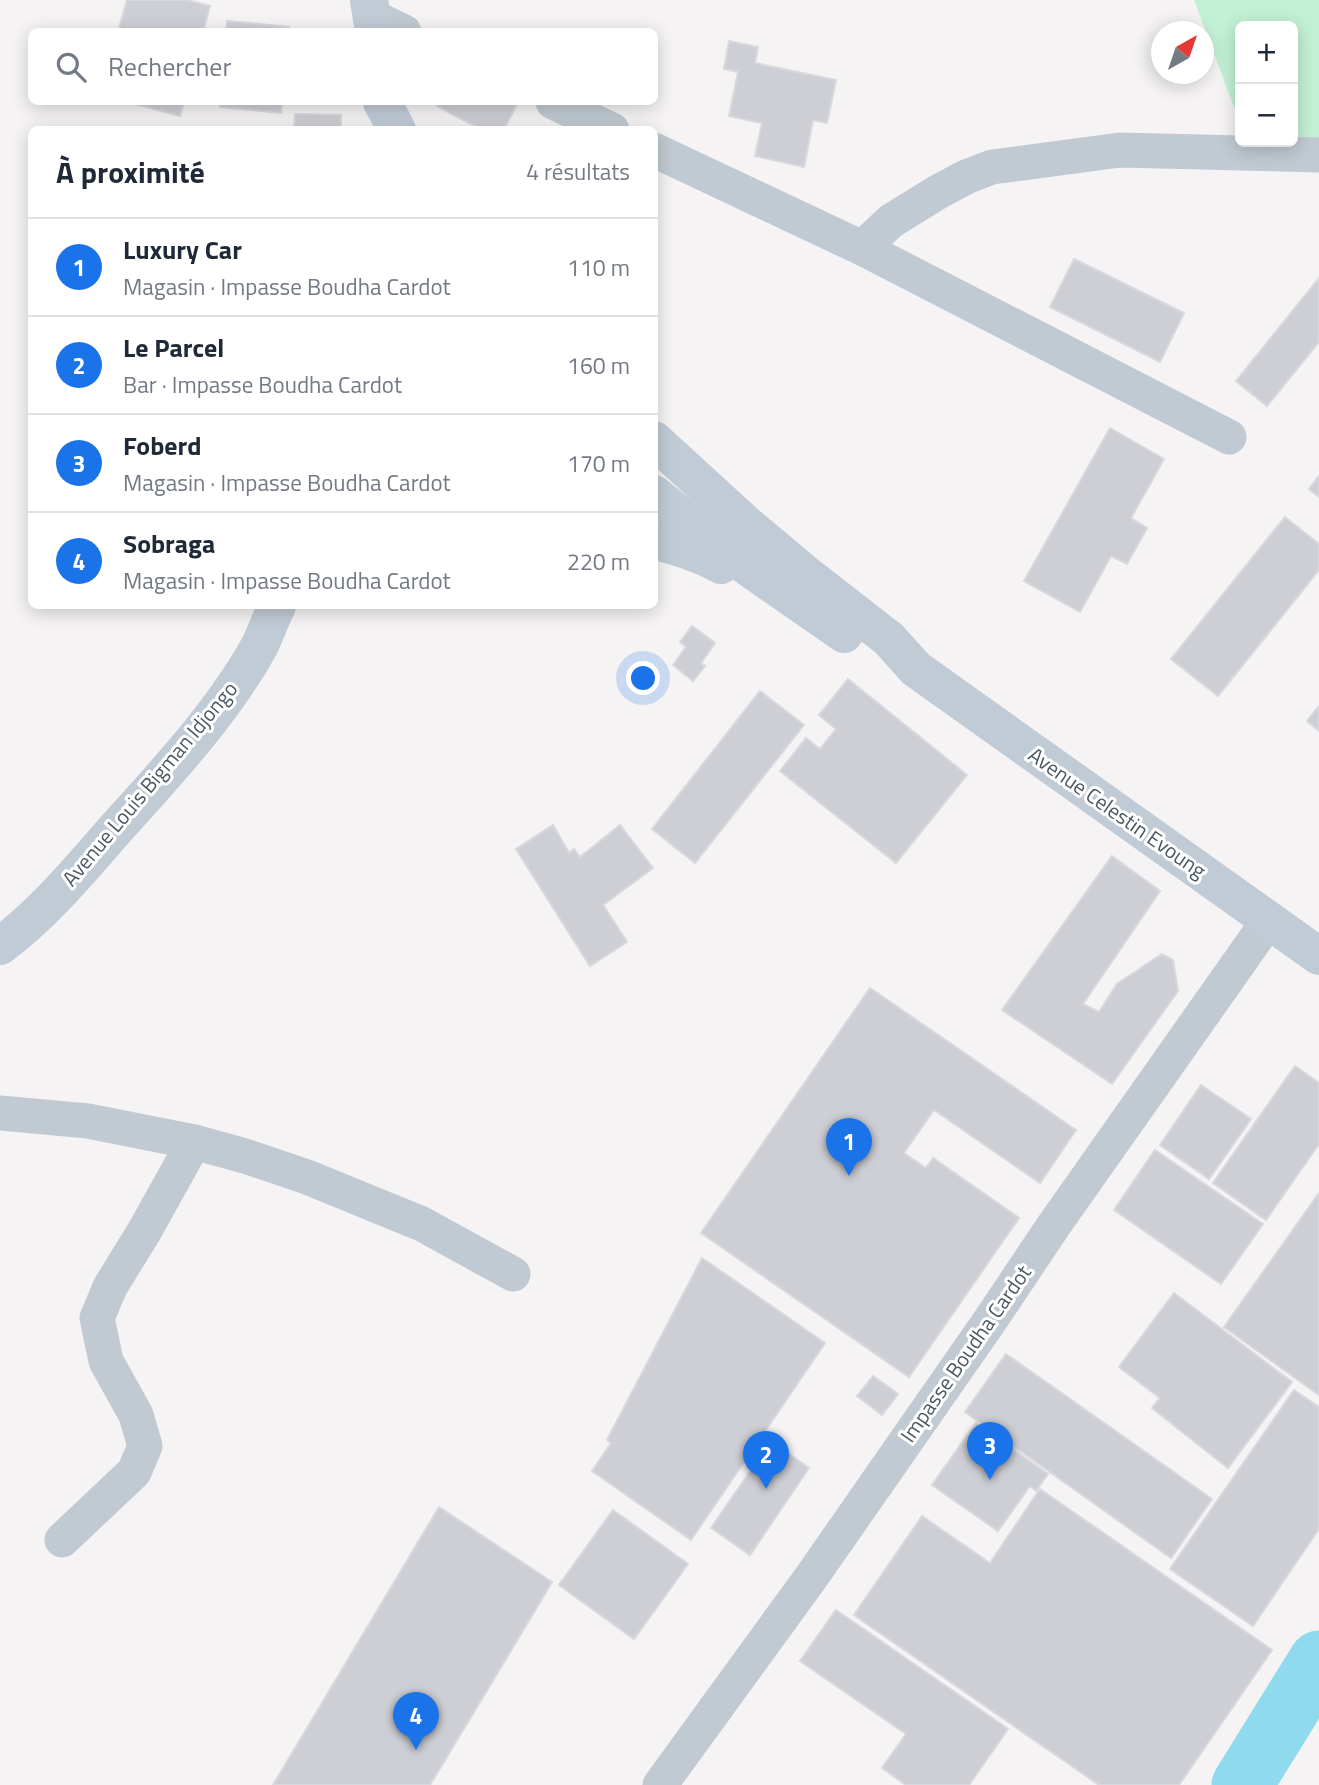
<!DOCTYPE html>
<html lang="fr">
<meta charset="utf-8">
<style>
body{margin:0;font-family:"Titillium Web",sans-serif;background:#f2f2f3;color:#1f2937}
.controls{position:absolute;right:21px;top:21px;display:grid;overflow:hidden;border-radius:10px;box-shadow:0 4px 18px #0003}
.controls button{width:63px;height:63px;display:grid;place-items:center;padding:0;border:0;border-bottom:2px solid #e0e1e3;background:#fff;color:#1f2937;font:35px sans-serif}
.compass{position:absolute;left:1151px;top:21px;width:63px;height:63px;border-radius:50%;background:#fff;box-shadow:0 4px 18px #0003;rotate:40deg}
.you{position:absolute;left:644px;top:679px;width:24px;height:24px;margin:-18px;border:5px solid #fff;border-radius:50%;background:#1a73e8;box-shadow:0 0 0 10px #1a73e833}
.badge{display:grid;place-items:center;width:46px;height:46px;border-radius:50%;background:#1a73e8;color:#fff;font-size:23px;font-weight:700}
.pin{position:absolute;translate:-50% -58px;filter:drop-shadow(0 2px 4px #0008)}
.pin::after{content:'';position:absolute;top:37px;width:24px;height:21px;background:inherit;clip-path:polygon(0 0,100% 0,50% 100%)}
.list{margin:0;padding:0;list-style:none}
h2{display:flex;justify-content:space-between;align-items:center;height:91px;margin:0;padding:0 28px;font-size:30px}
h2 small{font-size:23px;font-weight:400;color:#747a83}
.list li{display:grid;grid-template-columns:46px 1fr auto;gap:21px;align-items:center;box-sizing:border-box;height:98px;padding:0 28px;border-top:2px solid #e0e1e3}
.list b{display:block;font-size:26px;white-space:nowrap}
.list p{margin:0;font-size:23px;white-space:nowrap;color:#747a83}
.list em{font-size:23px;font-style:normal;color:#747a83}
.icon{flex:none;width:38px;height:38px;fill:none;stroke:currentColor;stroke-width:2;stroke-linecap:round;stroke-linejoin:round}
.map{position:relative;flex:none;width:1319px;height:1785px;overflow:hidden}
.search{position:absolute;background:#fff;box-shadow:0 4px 18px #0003;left:28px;top:28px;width:630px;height:77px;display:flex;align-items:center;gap:18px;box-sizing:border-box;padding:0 24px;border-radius:10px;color:#747a83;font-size:26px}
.panel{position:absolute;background:#fff;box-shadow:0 4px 18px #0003;left:28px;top:126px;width:630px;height:483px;border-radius:10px}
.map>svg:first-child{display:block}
.green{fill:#c3f1d5}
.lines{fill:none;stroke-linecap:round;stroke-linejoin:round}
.river{stroke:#90daee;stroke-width:61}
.building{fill:#cdcfd5;stroke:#d7d9de;stroke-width:2}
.street{stroke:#c1cad2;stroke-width:35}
.secondary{stroke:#c1cbd6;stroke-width:38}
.labels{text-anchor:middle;stroke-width:6;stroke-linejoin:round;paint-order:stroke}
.street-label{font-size:21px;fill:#4a5661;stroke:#fff}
</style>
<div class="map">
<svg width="1319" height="1785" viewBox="0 0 1319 1785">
<rect width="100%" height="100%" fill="#f5f3f3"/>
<polygon class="green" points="1194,0 1319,0 1319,155 1293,142 1293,26 1240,26 1240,123"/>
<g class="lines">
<polyline class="river" points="1242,1785 1319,1661"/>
</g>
<g class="building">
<polygon points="127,0 187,0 210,6 203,32 118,32"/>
<polygon points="227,21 289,27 288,32 226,32"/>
<polygon points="729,41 758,47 755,63 836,80 827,123 813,120 804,167 755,156 762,123 729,116 738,72 724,69"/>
<polygon points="128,102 184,102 180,116"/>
<polygon points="220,102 282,102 281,113 220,107"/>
<polygon points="439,102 506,102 516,106 504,130 482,130 437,106"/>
<polygon points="295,114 341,115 341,130 294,130"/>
<polygon points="1074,259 1184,313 1160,362 1050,307"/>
<polygon points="1319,278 1319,342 1267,406 1236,381"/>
<polygon points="1110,428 1164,459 1131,518 1147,528 1127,564 1111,556 1080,612 1024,581"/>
<polygon points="1319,476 1319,497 1309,489"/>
<polygon points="1285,517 1319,544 1319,570 1218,696 1171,659"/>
<polygon points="692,626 715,643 701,663 705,666 693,681 673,665 686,647 680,642"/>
<polygon points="848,679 967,775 896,863 780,771 806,738 820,749 836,729 819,715"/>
<polygon points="760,691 804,725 695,863 652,829"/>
<polygon points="1319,706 1319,731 1307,721"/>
<polygon points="553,825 569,853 574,849 580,857 620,825 653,868 603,905 627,942 590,966 516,849"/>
<polygon points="1112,856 1160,891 1083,1004 1099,1012 1117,984 1162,954 1173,960 1178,991 1112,1084 1002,1010"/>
<polygon points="870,988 1076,1130 1040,1183 934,1110 904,1153 926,1168 933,1158 1019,1218 909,1377 701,1233"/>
<polygon points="1295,1066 1319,1083 1319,1144 1266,1220 1213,1183"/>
<polygon points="1201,1085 1251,1119 1209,1179 1160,1145"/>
<polygon points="1155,1150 1263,1224 1221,1284 1114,1210"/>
<polygon points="1319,1193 1319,1395 1224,1327"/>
<polygon points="702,1258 825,1343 691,1540 592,1471 611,1443 607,1440"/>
<polygon points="1174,1293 1292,1382 1228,1468 1152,1408 1160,1398 1119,1367"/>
<polygon points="1006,1354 1212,1499 1171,1558 965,1412"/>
<polygon points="873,1376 898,1394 882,1415 857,1396"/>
<polygon points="1294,1390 1319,1407 1319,1529 1253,1626 1170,1569"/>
<polygon points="976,1423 1048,1474 1036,1491 1030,1486 998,1531 932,1485"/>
<polygon points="771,1441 809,1468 750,1555 711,1528"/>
<polygon points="1040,1489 1272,1650 1179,1785 1099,1785 854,1615 922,1516 990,1563"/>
<polygon points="439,1507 552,1582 524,1629 430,1785 273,1785"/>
<polygon points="613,1510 688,1564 634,1639 559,1585"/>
<polygon points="836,1610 1008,1729 969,1785 906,1785 882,1768 906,1734 800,1661"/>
</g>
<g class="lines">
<g class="street">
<polyline points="373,17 404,32"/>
<polyline points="553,102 612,130"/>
<polyline points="654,150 862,248 1229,437"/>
<polyline points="862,248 891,221 938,192 966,177 992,167 1120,150 1319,155"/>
<polyline points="0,1113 88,1121 194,1142 245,1156 307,1177 422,1224 513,1274"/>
<polyline points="62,1540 134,1472 145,1446 136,1415 106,1361 97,1318 110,1287 145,1230 194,1142"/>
<polyline points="660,1785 812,1576 989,1322 1054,1225 1269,920"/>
</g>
<g class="secondary">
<polyline points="369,0 374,32"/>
<polyline points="382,102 397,130"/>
<polyline points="654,440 747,525 808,576 889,639 916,669 1319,956"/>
<polyline points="654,494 722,549 844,634"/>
<path d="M654 541C678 546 700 554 721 565"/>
<path d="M0 946C42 915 78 872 112 833 165 774 222 714 260 645 266 632 271 618 277 606"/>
</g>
</g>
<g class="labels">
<g class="street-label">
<text transform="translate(150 784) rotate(-50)" y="7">Avenue Louis Bigman Idjongo</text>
<text transform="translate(1117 813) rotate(35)" y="7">Avenue Celestin Evoung</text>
<text transform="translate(966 1354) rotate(-55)" y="7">Impasse Boudha Cardot</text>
</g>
</g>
</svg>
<div class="controls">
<button>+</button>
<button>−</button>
</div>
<svg class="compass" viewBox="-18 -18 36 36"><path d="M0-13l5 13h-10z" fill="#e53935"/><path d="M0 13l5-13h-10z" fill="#747a83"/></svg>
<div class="you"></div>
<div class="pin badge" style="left:849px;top:1176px">1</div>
<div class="pin badge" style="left:766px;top:1489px">2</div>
<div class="pin badge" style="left:990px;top:1480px">3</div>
<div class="pin badge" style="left:416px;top:1750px">4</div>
<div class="search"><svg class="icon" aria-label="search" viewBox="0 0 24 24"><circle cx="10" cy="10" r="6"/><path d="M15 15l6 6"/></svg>Rechercher</div>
<section class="panel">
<h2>À proximité<small>4 résultats</small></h2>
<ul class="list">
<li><span class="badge">1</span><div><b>Luxury Car</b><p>Magasin · Impasse Boudha Cardot</p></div><em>110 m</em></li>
<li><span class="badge">2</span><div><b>Le Parcel</b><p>Bar · Impasse Boudha Cardot</p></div><em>160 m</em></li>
<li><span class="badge">3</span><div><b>Foberd</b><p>Magasin · Impasse Boudha Cardot</p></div><em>170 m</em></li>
<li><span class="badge">4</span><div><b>Sobraga</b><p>Magasin · Impasse Boudha Cardot</p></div><em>220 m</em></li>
</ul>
</section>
</div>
